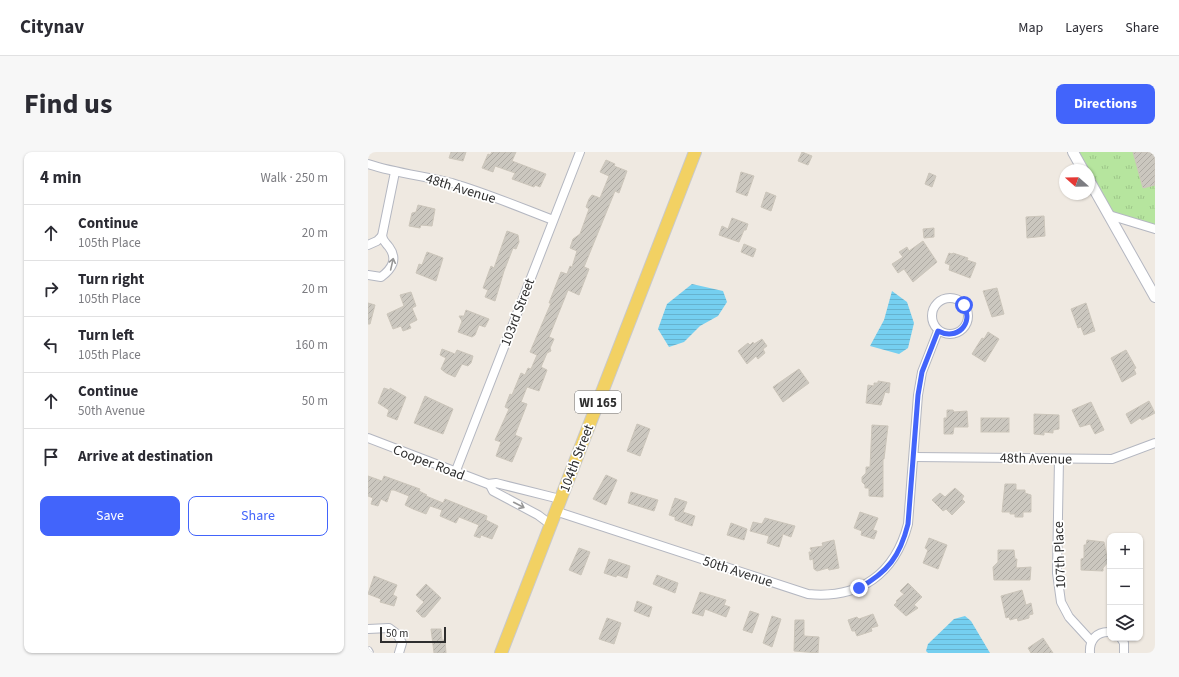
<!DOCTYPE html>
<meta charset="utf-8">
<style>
body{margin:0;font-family:"Source Sans 3",sans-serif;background:#f7f7f7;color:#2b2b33}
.controls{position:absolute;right:12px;bottom:12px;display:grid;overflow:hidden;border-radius:8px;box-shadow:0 1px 3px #0004}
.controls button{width:36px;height:36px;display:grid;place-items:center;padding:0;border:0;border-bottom:1px solid #e1e1e2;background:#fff;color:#2b2b33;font:20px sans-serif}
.compass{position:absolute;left:691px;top:12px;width:36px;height:36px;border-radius:50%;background:#fff;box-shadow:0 1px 3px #0004;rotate:290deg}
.scale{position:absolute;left:12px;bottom:10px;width:66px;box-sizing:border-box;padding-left:4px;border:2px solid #2e2e2e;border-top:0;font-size:11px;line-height:14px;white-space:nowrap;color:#2e2e2e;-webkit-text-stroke:3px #fff;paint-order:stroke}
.stop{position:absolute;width:12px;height:12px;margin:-9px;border:3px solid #4264fb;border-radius:50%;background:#fff}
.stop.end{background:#4264fb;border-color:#fff;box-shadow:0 1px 4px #0008}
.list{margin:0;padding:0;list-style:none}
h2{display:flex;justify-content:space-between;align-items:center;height:52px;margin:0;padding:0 16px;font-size:17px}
h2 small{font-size:13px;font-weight:400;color:#7c7c81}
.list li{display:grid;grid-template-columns:26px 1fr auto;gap:12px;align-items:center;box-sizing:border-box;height:56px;padding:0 16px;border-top:1px solid #e1e1e2}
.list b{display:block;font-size:15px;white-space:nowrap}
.list p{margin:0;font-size:13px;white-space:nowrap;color:#7c7c81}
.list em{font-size:13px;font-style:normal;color:#7c7c81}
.actions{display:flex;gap:8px;padding:12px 16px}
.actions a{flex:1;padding:9px 0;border:1px solid #4264fb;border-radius:8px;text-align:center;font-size:14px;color:#4264fb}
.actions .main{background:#4264fb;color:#fff}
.icon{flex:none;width:22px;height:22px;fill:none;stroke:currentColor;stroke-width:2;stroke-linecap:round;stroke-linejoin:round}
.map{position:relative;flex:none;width:787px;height:501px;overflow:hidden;border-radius:8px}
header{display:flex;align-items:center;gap:24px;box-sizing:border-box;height:56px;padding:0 20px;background:#fff;border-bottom:1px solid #e1e1e2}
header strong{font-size:19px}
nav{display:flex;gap:22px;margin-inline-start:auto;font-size:14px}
.intro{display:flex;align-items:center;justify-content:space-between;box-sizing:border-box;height:96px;padding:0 24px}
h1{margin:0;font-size:28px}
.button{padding:10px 18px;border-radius:8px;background:#4264fb;color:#fff;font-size:14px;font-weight:700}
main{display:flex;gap:24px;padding:0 24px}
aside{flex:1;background:#fff;border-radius:8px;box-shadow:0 1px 3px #0004}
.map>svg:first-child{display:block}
.grass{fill:url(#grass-tufts)}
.water{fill:url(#water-rules)}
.building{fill:url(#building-hatch);stroke:#cbc5ba}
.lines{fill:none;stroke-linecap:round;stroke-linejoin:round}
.minor-casing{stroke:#b4b7c1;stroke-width:10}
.tertiary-casing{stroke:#b4b7c1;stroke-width:12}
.primary-casing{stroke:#c9c9c9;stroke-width:14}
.minor{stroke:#fff;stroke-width:8}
.tertiary{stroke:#fff;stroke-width:10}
.primary{stroke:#f2d163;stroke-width:12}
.oneway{stroke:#969696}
.route{stroke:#4264fb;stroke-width:5}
.labels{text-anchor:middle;stroke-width:3.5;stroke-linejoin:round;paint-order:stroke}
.shield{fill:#fff;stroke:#6d6d6d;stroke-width:1}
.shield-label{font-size:13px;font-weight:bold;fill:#2e2e2e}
.street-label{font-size:14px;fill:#2e2e2e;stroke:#fff}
</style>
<header>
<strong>Citynav</strong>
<nav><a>Map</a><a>Layers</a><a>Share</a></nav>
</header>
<div class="intro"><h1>Find us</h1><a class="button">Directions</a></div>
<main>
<aside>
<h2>4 min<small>Walk · 250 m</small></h2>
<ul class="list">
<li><svg class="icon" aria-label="ahead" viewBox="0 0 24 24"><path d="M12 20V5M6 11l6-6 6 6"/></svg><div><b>Continue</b><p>105th Place</p></div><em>20 m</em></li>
<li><svg class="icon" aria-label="right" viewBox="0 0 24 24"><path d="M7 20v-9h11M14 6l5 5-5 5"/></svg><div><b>Turn right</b><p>105th Place</p></div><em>20 m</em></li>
<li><svg class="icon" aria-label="left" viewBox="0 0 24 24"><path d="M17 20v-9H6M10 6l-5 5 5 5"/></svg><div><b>Turn left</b><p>105th Place</p></div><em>160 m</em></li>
<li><svg class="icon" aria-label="ahead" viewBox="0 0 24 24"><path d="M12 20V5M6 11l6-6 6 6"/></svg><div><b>Continue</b><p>50th Avenue</p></div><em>50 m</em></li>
<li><svg class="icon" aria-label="arrive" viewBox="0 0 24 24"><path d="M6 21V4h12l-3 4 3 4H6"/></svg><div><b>Arrive at destination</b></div></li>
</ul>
<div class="actions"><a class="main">Save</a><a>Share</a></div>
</aside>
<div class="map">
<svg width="787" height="501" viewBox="0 0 787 501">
<defs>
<pattern id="grass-tufts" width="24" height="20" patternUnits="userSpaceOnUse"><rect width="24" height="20" fill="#b6e59e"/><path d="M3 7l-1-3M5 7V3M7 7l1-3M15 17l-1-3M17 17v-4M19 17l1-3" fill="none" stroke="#9dc588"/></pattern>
<pattern id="water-rules" width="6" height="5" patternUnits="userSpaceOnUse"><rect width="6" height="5" fill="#75cff0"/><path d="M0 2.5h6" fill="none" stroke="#66b2ce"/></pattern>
<pattern id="building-hatch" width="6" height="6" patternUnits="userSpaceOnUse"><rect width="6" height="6" fill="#cbc7bf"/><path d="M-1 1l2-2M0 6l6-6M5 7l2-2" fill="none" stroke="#afaba4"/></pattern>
</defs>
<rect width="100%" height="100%" fill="#efe9e1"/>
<polygon class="grass" points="705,0 765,0 775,36 787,33 787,77 741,63 721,28 721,18 715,18"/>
<g class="water">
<polygon points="324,132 355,139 359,150 350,164 332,174 316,190 301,195 290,177 299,152"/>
<polygon points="524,139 539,150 546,171 540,196 531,202 502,194 516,168"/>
<polygon points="597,464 603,469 622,501 560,501 558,499 560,492 586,467"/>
</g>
<g class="building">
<polygon points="83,0 98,0 95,9 81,6"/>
<polygon points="124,0 148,0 144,9 178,22 172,35 167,33 166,35 144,27 147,21 127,14 125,20 114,16 120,2 122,3"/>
<polygon points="434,0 444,4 440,13 430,9"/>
<polygon points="765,0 787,0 787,33 775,36"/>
<polygon points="238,8 247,12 246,14 259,19 251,41 247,39 216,115 221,117 211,143 200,138 181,185 186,187 182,196 183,199 179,201 173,215 179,218 171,239 159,235 153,250 159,252 147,283 154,286 144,310 128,304 133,290 127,288 141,257 137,255 142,242 144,243 153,221 157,223 160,216 163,217 169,203 162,200 183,151 181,151 193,120 199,122 202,114 204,115 209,99 202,96 205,87 212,82 221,57 218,55 221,47 224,43 232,46 241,24 232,20"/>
<polygon points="373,20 386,24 379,44 368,40"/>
<polygon points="561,21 568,24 564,35 557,32"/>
<polygon points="398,40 408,44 403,59 393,55"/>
<polygon points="50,53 67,57 64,74 53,73 52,76 41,74 44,61 48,60"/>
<polygon points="676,64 677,84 659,86 658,65"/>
<polygon points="364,66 380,72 378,78 376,78 371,90 351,83 354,74 360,77"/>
<polygon points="566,76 566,85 556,86 555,77"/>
<polygon points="139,79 150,83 151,90 148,97 145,96 136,119 127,149 117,145 120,138 115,136 123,114 126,116"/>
<polygon points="555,89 569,110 545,130 536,117 530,121 524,112 535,105 531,100 539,95 541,99"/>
<polygon points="376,92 388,97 385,105 373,100"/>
<polygon points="59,100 75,106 68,129 48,121 51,112 54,113"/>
<polygon points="581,101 584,102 585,101 600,106 599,108 608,111 602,126 581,118 582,113 577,111"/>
<polygon points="629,136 636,162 624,165 615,139"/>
<polygon points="43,140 48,154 44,156 49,168 41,172 43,176 35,179 33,174 25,177 19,162 36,154 32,143"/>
<polygon points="0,151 7,153 2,172 0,172"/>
<polygon points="718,151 727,179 716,183 713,175 710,176 703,157"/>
<polygon points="98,158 121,167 117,175 111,173 107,183 104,185 90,180 94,169 91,164 96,164"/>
<polygon points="620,180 631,187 617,210 604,202 614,186 616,187"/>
<polygon points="394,187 399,194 395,197 397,201 390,207 388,204 379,212 370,199 380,191 382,193 385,190 386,192"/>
<polygon points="74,197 87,202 89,198 105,204 103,211 100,214 94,212 87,225 78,221 73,217 78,206 72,203"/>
<polygon points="758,198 768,216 766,217 768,222 754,230 743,206"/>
<polygon points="431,217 441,231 415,250 405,235"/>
<polygon points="510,229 522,231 521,241 517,240 513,253 498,251 500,233 506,234 506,231 510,231"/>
<polygon points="16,236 22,238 22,236 38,245 29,268 19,264 21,258 10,251"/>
<polygon points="57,244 85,257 75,282 46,271"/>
<polygon points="781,249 787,261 774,268 772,266 763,272 758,262"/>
<polygon points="723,250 736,278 727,282 722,272 712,275 704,258"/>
<polygon points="579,258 585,258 586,260 599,259 600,275 586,275 585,282 576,282 576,266 579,266"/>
<polygon points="666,262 691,263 691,277 685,278 685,281 676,280 676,283 666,282"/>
<rect x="613" y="266" width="28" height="14"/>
<polygon points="269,272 282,277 272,304 259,299"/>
<polygon points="504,273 520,274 516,307 515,307 515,345 501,344 501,336 497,336 497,333 494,330 494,325 498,321 498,315 502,315"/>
<polygon points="238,323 249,328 238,353 225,347"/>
<polygon points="0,324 14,329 16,324 52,337 51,339 59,343 58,344 75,351 77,347 119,364 118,368 130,374 124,387 113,383 112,386 106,384 111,373 91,365 88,371 72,364 74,358 62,354 58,362 45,357 37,353 41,344 26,338 23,338 19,350 13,347 10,354 3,352 5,346 0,344"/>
<polygon points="637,332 648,332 648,338 657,338 657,341 663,343 663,360 655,360 655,365 647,365 647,362 642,362 642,360 634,360"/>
<polygon points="587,336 596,344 594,347 597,350 584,363 578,357 575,359 564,348 572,341 577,345"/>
<polygon points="263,340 290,348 286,359 260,351"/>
<polygon points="307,346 319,350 315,360 327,364 324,374 307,368 307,365 301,363"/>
<polygon points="492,360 510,366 505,378 509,379 506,387 493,383 494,379 486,376"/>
<polygon points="397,366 427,374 423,385 415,382 411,395 399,391 401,384 382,379 385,370 394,372"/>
<polygon points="363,371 379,377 376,388 359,383"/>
<polygon points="561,386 579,393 570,417 555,411 560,398 557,396"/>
<polygon points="466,388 471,416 461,418 460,416 449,419 446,417 445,407 442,408 441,400 444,400 442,396 455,394 454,391"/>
<polygon points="719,388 736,390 740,410 735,416 735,419 713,418 713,407 716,406 716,393 718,393"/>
<polygon points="211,396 222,400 213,423 201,418"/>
<polygon points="630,398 646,398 647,407 649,407 648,416 663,415 662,428 626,428 625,415 630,410"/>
<polygon points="241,407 262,414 259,426 249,423 248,425 236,421"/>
<polygon points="289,423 310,431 307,441 285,432"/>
<polygon points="6,424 29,433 25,443 29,445 26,454 12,450 13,447 0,442"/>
<polygon points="540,431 554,445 546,453 550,456 538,464 526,453 529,450 528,449 536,442 532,439"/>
<polygon points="58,432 73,446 57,465 54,465 48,459 56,450 48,443"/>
<polygon points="654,438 658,453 663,451 665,462 661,463 661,466 650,469 649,466 642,468 641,465 638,466 633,444"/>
<polygon points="332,440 358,448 356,453 362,455 358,465 337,457 335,464 324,461"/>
<polygon points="269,449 284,455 281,465 266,459"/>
<polygon points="382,459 391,462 384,481 375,478"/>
<polygon points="505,462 510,474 503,476 504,479 489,484 487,479 484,479 480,468 489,465 491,467"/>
<polygon points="404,464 413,467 404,495 395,491"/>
<polygon points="239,466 253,471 246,492 231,487"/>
<polygon points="427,468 436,468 436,484 451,485 450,501 426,499"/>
<polygon points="63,477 73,477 74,488 77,488 78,501 66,501"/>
<polygon points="675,486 685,501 663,501 660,496"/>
</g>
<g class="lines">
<defs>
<g id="minor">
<path d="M0 12C27 21 56 24 84 31 118 41 151 55 185 68"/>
<polyline points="741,63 787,77"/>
<polyline points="0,93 9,89 14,84"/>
<path d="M0 123 13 125C24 117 30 107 21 95 17 90 15 89 14 84L27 20"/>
<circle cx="582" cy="164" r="18"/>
<polyline points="0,286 120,332 128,331 192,347"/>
<polyline points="546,305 744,307 787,291"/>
<polyline points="691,307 689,421 693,450 701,465 723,489"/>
<polyline points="87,321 212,0"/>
<polyline points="122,333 125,339 170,363 182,372"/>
<path d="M187 359 440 442C492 447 527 422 540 372L550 243 554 220 570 179"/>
<polyline points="0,477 21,476 29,482 34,491 31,501"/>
<polyline points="753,486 756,491 756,501"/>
<polyline points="0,499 1,501"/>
<path d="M722 501C721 488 729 479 742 480"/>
</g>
<g id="tertiary">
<polyline points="705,0 715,18"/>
<polyline points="721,28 787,145"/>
</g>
<polyline id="primary" points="133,501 327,0"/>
</defs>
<use href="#minor" class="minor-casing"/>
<use href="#tertiary" class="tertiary-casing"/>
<use href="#primary" class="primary-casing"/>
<use href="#minor" class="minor"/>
<use href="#tertiary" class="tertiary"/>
<use href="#primary" class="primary"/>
</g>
<defs><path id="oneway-shaft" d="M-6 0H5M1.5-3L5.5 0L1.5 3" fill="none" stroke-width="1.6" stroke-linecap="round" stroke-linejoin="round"/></defs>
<g class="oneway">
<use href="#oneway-shaft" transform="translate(24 112) rotate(-77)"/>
<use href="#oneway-shaft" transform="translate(151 353) rotate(27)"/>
</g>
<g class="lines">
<path class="route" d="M491 436C520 420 532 404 540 372L550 243 554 220 570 179C589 189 606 172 596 153"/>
</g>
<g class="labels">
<rect class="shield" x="207" y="239" width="46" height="22" rx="3"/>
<g class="shield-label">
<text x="230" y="255">WI 165</text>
</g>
<g class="street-label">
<text transform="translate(93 36) rotate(17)" y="5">48th Avenue</text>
<text transform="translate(149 160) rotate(-69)" y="5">103rd Street</text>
<text transform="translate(208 306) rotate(-69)" y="5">104th Street</text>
<text transform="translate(668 306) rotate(1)" y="5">48th Avenue</text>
<text transform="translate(61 310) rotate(21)" y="5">Cooper Road</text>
<text transform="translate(691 403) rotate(-92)" y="5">107th Place</text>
<text transform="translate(370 419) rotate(18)" y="5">50th Avenue</text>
</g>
</g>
</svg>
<div class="controls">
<button>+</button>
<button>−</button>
<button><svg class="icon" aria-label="layers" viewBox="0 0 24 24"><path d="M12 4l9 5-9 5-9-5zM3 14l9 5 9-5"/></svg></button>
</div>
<svg class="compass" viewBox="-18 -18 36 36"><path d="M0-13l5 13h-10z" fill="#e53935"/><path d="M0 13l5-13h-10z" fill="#7c7c81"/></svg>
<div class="scale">50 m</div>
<div class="stop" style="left:596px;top:153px"></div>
<div class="stop end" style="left:491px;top:436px"></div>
</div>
</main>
